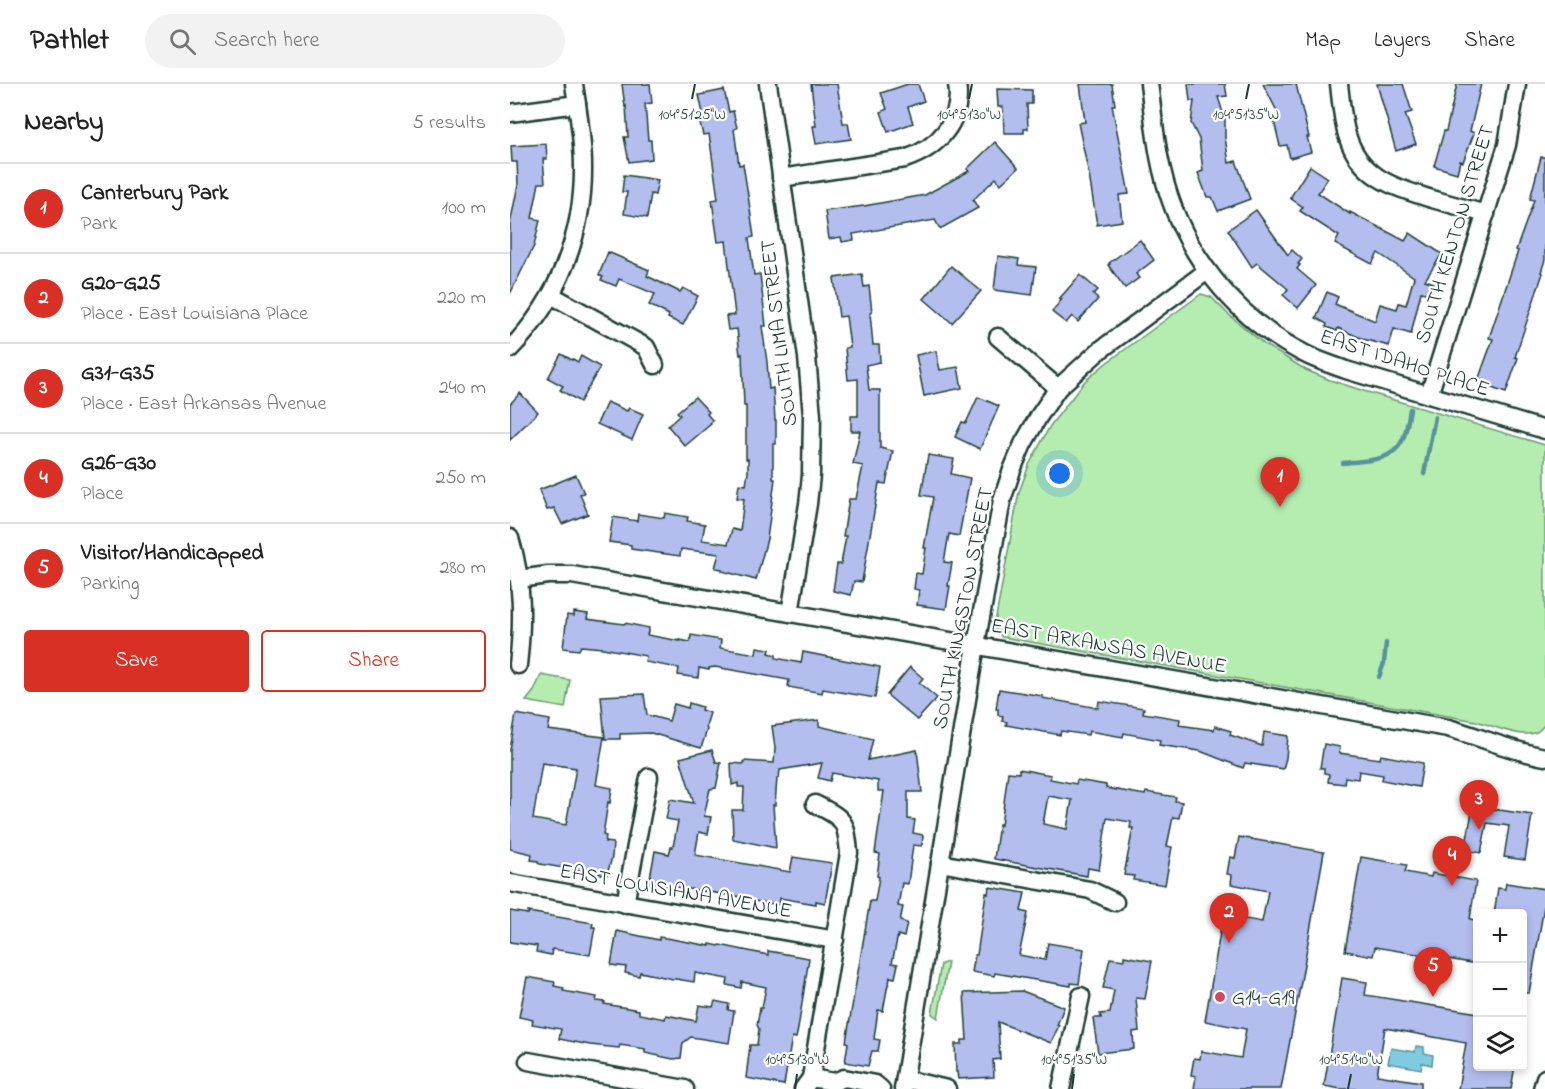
<!DOCTYPE html>
<meta charset="utf-8">
<style>
body{margin:0;font-family:"Indie Flower",sans-serif;background:#f2f2f2;color:#222}
.controls{position:absolute;right:18px;bottom:18px;display:grid;overflow:hidden;border-radius:6px;box-shadow:0 3px 9px #0003}
.controls button{width:54px;height:54px;display:grid;place-items:center;padding:0;border:0;border-bottom:2px solid #e0e0e0;background:#fff;color:#222;font:30px sans-serif}
.you{position:absolute;left:550px;top:390px;width:21px;height:21px;margin:-15px;border:4px solid #fff;border-radius:50%;background:#1a73e8;box-shadow:0 0 0 9px #1a73e833}
.badge{display:grid;place-items:center;width:39px;height:39px;border-radius:50%;background:#d93025;color:#fff;font-size:20px;font-weight:700}
.pin{position:absolute;translate:-50% -50px;filter:drop-shadow(0 2px 3px #0008)}
.pin::after{content:'';position:absolute;top:32px;width:21px;height:18px;background:inherit;clip-path:polygon(0 0,100% 0,50% 100%)}
.list{margin:0;padding:0;list-style:none}
h2{display:flex;justify-content:space-between;align-items:center;height:78px;margin:0;padding:0 24px;font-size:26px}
h2 small{font-size:20px;font-weight:400;color:#767676}
.list li{display:grid;grid-template-columns:39px 1fr auto;gap:18px;align-items:center;box-sizing:border-box;height:90px;padding:0 24px;border-top:2px solid #e0e0e0}
.list b{display:block;font-size:22px;white-space:nowrap}
.list p{margin:0;font-size:20px;white-space:nowrap;color:#767676}
.list em{font-size:20px;font-style:normal;color:#767676}
.actions{display:flex;gap:12px;padding:18px 24px}
.actions a{flex:1;padding:14px 0;border:2px solid #d93025;border-radius:6px;text-align:center;font-size:21px;color:#d93025}
.actions .main{background:#d93025;color:#fff}
.icon{flex:none;width:33px;height:33px;fill:none;stroke:currentColor;stroke-width:2;stroke-linecap:round;stroke-linejoin:round}
.map{position:relative;flex:none;width:1035px;height:1005px;overflow:hidden}
header{display:flex;align-items:center;gap:36px;box-sizing:border-box;height:84px;padding:0 30px;background:#fff;border-bottom:2px solid #e0e0e0}
header strong{font-size:28px}
nav{display:flex;gap:33px;margin-inline-start:auto;font-size:21px}
.search{width:420px;height:54px;background:#f2f2f2;display:flex;align-items:center;gap:15px;box-sizing:border-box;padding:0 21px;border-radius:33px;color:#767676;font-size:22px}
main{display:flex}
aside{flex:1;background:#fff}
.map>svg:first-child{display:block}
.green{fill:#b5edb1;stroke:#6a9572;stroke-width:1.5}
.water{fill:#80cbdf;stroke:#59929b;stroke-width:1.5}
.lines{fill:none;stroke-linecap:round;stroke-linejoin:round}
.stream{stroke:#59929b;stroke-width:4.5}
.building{fill:#b3bdee;stroke:#1f3d34;stroke-width:1.5;fill-rule:evenodd}
.minor-casing{stroke:#1f3d34;stroke-width:21}
.minor{stroke:#fff;stroke-width:16}
.ticks{fill:none;stroke:#1f3d34;stroke-width:2}
.poi-dot{fill:#d1495b;stroke:#fff;stroke-width:2}
.labels{text-anchor:middle;stroke-width:4.5;stroke-linejoin:round;paint-order:stroke}
.street-label{font-size:21px;fill:#1f3d34;stroke:#fff}
.poi-label{font-size:21px;fill:#1f3d34;stroke:#fff;text-anchor:start}
.ticks-label{font-size:15px;text-anchor:middle;fill:#1f3d34;stroke:#fff;stroke-width:4.5;stroke-linejoin:round;paint-order:stroke}
</style>
<header>
<strong>Pathlet</strong>
<div class="search"><svg class="icon" aria-label="search" viewBox="0 0 24 24"><circle cx="10" cy="10" r="6"/><path d="M15 15l6 6"/></svg>Search here</div>
<nav><a>Map</a><a>Layers</a><a>Share</a></nav>
</header>
<main>
<aside>
<h2>Nearby<small>5 results</small></h2>
<ul class="list">
<li><span class="badge">1</span><div><b>Canterbury Park</b><p>Park</p></div><em>100 m</em></li>
<li><span class="badge">2</span><div><b>G20-G25</b><p>Place · East Louisiana Place</p></div><em>220 m</em></li>
<li><span class="badge">3</span><div><b>G31-G35</b><p>Place · East Arkansas Avenue</p></div><em>240 m</em></li>
<li><span class="badge">4</span><div><b>G26-G30</b><p>Place</p></div><em>250 m</em></li>
<li><span class="badge">5</span><div><b>Visitor/Handicapped</b><p>Parking</p></div><em>280 m</em></li>
</ul>
<div class="actions"><a class="main">Save</a><a>Share</a></div>
</aside>
<div class="map">
<svg width="1035" height="1005" viewBox="0 0 1035 1005">
<rect width="100%" height="100%" fill="#fff"/>
<filter id="ink" filterUnits="userSpaceOnUse"><feTurbulence type="fractalNoise" baseFrequency=".0167" numOctaves="2"/><feDisplacementMap in="SourceGraphic" scale="12" xChannelSelector="R" yChannelSelector="G"/><feConvolveMatrix kernelMatrix="1 2 1 2 8 2 1 2 1" color-interpolation-filters="sRGB"/></filter>
<g filter="url(#ink)">
<g class="green">
<path d="M691 210 701 213 718 230 755 261 796 286 820 296 854 307 1035 361V640C1032 643 1029 648 1024 649 1010 654 981 641 966 637L492 553 484 544 509 408 519 381 540 342 575 297 595 280Z"/>
<polygon points="31,591 60,596 55,624 16,617 24,607"/>
<polygon points="438,878 428,934 422,930 431,880"/>
</g>
<polygon class="water" points="906,962 914,963 914,969 923,971 922,981 912,979 911,985 878,979 881,964 905,968"/>
<g class="lines">
<g class="stream">
<path d="M833 379C854 376 881 379 892 357 897 348 898 335 900 325"/>
<polyline points="914,390 925,333"/>
<polyline points="869,593 874,579 876,559"/>
</g>
</g>
<g class="building">
<polygon points="112,0 140,0 142,19 135,20 138,56 141,56 142,75 119,78 114,53 118,53 116,22 115,23"/>
<polygon points="301,0 327,0 333,39 338,39 341,55 306,60 303,42 306,42"/>
<polygon points="398,0 408,0 414,17 398,23 403,39 378,48 371,28 377,25 371,9"/>
<polygon points="570,0 602,0 605,21 602,21 619,110 609,111 612,137 587,141 579,91 568,39 575,38"/>
<polygon points="678,0 715,0 717,12 708,13 715,35 715,53 719,79 726,77 740,115 708,127 702,113 697,113 688,89 693,87 689,55 681,39 684,17 680,17"/>
<polygon points="753,0 786,0 799,53 797,53 801,68 780,74 777,61 770,62 763,33 769,31"/>
<polygon points="867,0 893,0 902,28 895,30 906,60 886,67"/>
<polygon points="947,0 971,0 960,47 964,49 953,78 950,77 947,89 924,82 934,47 936,47"/>
<polygon points="487,5 522,6 522,20 517,20 518,45 514,45 514,49 494,49 493,23 488,23"/>
<polygon points="214,6 219,28 223,27 227,44 224,45 229,81 233,80 238,111 244,153 239,154 244,191 250,190 256,242 252,242 257,278 259,305 263,304 265,336 266,336 266,360 263,360 263,395 265,395 257,455 246,496 212,487 212,485 205,484 209,470 171,465 170,472 121,465 121,461 99,458 103,433 127,437 128,430 154,434 155,429 178,433 177,437 195,440 192,456 218,460 222,445 230,447 234,415 227,414 229,400 236,401 238,388 238,375 236,375 236,322 234,322 232,270 230,271 227,245 218,246 216,232 225,231 216,157 208,158 202,116 208,115 199,50 193,51 189,35 194,34 189,11"/>
<polygon points="485,58 508,84 491,100 486,94 463,116 468,124 430,145 425,136 343,150 344,156 332,158 331,153 319,155 315,127 354,122 415,111 459,87 457,85"/>
<polygon points="36,60 37,75 33,75 35,99 29,99 22,134 30,136 24,162 0,210 0,140 8,101 7,78 2,78 1,62"/>
<polygon points="1031,73 1035,73 1035,176 1031,188 1033,189 1005,273 1008,274 996,309 967,299 983,255 979,254 1008,167 1006,166 1024,116 1020,115"/>
<polygon points="800,82 818,94 808,109 840,130 840,128 895,157 900,149 932,170 915,196 924,199 920,210 911,208 901,250 884,245 879,262 853,255 828,244 827,247 816,243 817,240 806,234 817,208 828,213 825,220 865,237 870,220 887,225 889,219 896,221 904,193 868,169 862,180 825,160 829,152 790,127 793,123 780,114"/>
<polygon points="114,91 148,96 145,111 141,110 137,134 114,130 117,108 112,108"/>
<polygon points="746,126 778,171 782,166 792,175 788,180 790,181 787,185 806,201 788,224 773,211 778,205 747,179 742,183 718,146"/>
<polygon points="630,156 644,176 626,190 629,194 615,204 598,181 600,180 599,179"/>
<polygon points="98,168 139,186 137,192 170,208 173,204 188,212 173,241 158,234 159,231 139,221 145,210 109,195 106,202 91,196 93,193 89,191"/>
<polygon points="488,172 509,175 508,181 526,183 522,211 484,206"/>
<polygon points="441,182 471,207 442,239 414,215"/>
<polygon points="352,190 354,203 359,202 362,228 360,229 363,261 369,261 370,278 356,281 359,306 370,306 370,364 383,367 376,400 369,399 352,498 344,497 341,511 323,507 327,480 331,480 336,452 333,452 339,415 346,415 353,382 343,380 350,347 341,347 341,332 348,332 348,295 338,296 335,264 340,263 336,232 329,233 324,194"/>
<polygon points="570,191 588,206 583,211 588,215 568,238 562,232 556,239 542,228 552,215 549,215"/>
<polygon points="426,267 430,286 448,283 452,304 414,312 406,271"/>
<polygon points="51,270 62,276 63,275 68,278 71,272 90,283 70,318 50,306 53,302 38,294"/>
<polygon points="10,309 28,328 0,356 0,320"/>
<polygon points="185,313 199,328 197,330 203,337 200,339 201,340 175,362 158,342 170,331 167,328"/>
<polygon points="468,313 489,322 470,365 445,353 452,338 456,339"/>
<polygon points="97,318 117,327 119,324 133,330 122,356 87,340"/>
<polygon points="418,371 444,375 441,390 460,394 449,452 439,450 434,478 442,479 438,502 440,502 436,525 407,521 409,506 404,505 406,489 412,490 416,464 414,464 423,413 411,411"/>
<polygon points="66,391 74,409 70,410 78,430 52,440 44,424 37,426 29,406"/>
<polygon points="64,528 78,530 77,535 114,540 115,539 139,544 137,551 170,557 170,556 180,558 181,551 211,556 210,564 246,570 247,563 260,565 259,569 266,571 266,574 291,579 293,568 370,583 365,614 313,605 312,609 278,603 279,596 205,583 199,584 199,586 189,584 188,594 168,591 169,584 135,578 136,572 93,564 71,562 69,566 53,564 57,531 64,532"/>
<polygon points="400,583 413,594 409,599 427,614 407,636 377,611"/>
<polygon points="489,605 533,612 532,614 588,624 589,617 634,624 633,629 670,635 669,641 704,646 705,642 721,647 720,651 752,662 754,648 778,652 776,674 773,685 735,679 733,684 690,667 649,661 650,656 614,649 613,653 579,647 578,651 551,647 550,651 496,641 497,638 492,637 493,632 488,631 488,625 486,625"/>
<polygon points="134,610 137,631 159,637 164,620 178,624 179,619 192,623 191,626 200,629 196,642 197,646 191,664 141,649 110,650 110,655 95,655 91,612"/>
<path d="M6 630 40 636 38 646 94 653 86 701 102 704 100 719 98 718 93 751 96 752 95 758 103 759 102 773 97 791 30 780 28 779V777L21 776 22 770 0 765V666ZM32 679 66 684 56 741 23 735Z"/>
<polygon points="309,636 309,642 363,655 358,676 407,666 412,708 398,708 398,735 405,736 403,749 413,751 412,762 403,761 398,800 392,799 388,822 393,823 390,837 397,839 394,853 388,851 382,879 388,880 385,894 380,893 379,900 378,900 373,927 368,926 364,955 370,956 368,967 362,967 358,982 335,978 338,959 336,958 360,817 365,817 369,793 367,792 370,770 365,769 374,707 368,707 368,697 322,689 320,697 308,694 312,679 270,686 269,694 267,694 265,721 263,721 266,764 223,755 222,726 233,726 234,703 228,703 228,699 222,701 221,679 234,680 234,677 264,679 265,664 262,642"/>
<polygon points="814,660 830,663 829,669 870,675 871,671 913,679 909,703 872,696 873,691 849,687 848,695 835,693 834,700 818,698 819,690 814,689 814,684 810,684"/>
<polygon points="202,666 206,678 211,679 206,704 200,705 194,732 201,733 198,750 189,748 185,771 280,788 283,773 322,779 315,819 306,817 306,820 270,814 269,821 232,815 232,813 139,799 145,767 159,770 161,763 163,763 168,737 156,735 160,715 184,719 170,674"/>
<path d="M509 685 541 691 540 695 566 700 567 696 596 701V704L635 711 636 708 666 713 665 717 672 718 669 734 663 733 657 762 662 763 655 801 623 796 624 792 614 791 623 744H620L621 738 597 734 589 786 578 784 577 792 484 775 489 740 491 741 498 688 509 689ZM538 712 562 716 557 745 533 740Z"/>
<polygon points="963,722 1022,731 1015,776 994,773 999,742 977,739 971,769 955,766"/>
<polygon points="729,753 814,768 792,892 771,1005 684,1005 686,992 681,991 684,974 690,975 691,967 731,974 736,945 695,937 713,831 752,838 758,807 721,800 722,791 717,790 720,773 725,774"/>
<polygon points="851,773 897,781 895,788 921,793 922,789 966,797 960,835 968,837 968,880 865,863 863,872 835,867"/>
<polygon points="996,799 1035,805 1035,817 1019,909 1012,909 1012,830 984,830 988,804 995,805"/>
<polygon points="479,803 515,809 511,827 518,829 509,871 535,876 538,859 574,865 569,900 561,899 561,902 485,889 484,892 462,888 465,871 467,871 476,809 478,810"/>
<polygon points="0,827 18,830 18,828 83,839 82,843 85,843 80,871 42,865 41,871 26,868 27,862 0,858"/>
<polygon points="107,847 149,856 149,853 156,854 200,862 200,860 209,862 210,861 258,871 258,867 299,874 288,945 286,954 282,953 274,1001 236,994 240,961 247,961 249,945 247,941 250,924 252,924 256,903 232,898 231,904 217,901 218,895 185,889 184,898 166,895 163,895 130,888 129,892 115,889 116,883 101,881"/>
<polygon points="614,872 642,877 635,915 626,914 629,947 623,948 624,965 588,969 583,934 591,934 590,930 600,929 604,906 593,904 600,874 614,876"/>
<polygon points="17,893 45,898 44,902 54,904 53,907 87,913 86,917 95,918 94,920 129,926 129,930 155,935 156,931 186,937 189,921 203,923 205,917 219,920 218,926 224,927 219,959 181,953 173,959 171,974 163,975 135,969 135,965 110,961 109,964 80,961 49,955 51,945 22,940 23,936 9,933"/>
<polygon points="832,894 857,898 855,911 968,929 968,982 1005,982 1001,1005 948,1005 956,959 875,944 867,991 911,998 911,1005 831,1005 814,1002"/>
<polygon points="512,907 554,923 547,941 549,941 541,959 488,938 490,975 483,976 484,993 448,995 447,988 446,988 445,960 452,960 452,956 457,956 454,909"/>
</g>
<g class="lines">
<defs>
<g id="minor">
<polyline points="258,0 297,273 302,332 301,391 298,420 280,529"/>
<path d="M639 0C643 28 645 58 652 86 670 166 724 235 797 271 809 277 823 281 836 286L1035 346"/>
<path d="M829 0C831 17 832 35 837 51 850 94 884 103 922 115 940 120 958 125 976 130"/>
<polyline points="0,29 67,20"/>
<path d="M271 94 395 75C428 64 453 37 447 0"/>
<polyline points="41,211 136,263 145,281"/>
<polyline points="488,253 548,304"/>
<path d="M0 265C48 217 74 149 73 82 73 55 68 27 64 0"/>
<polyline points="919,311 997,61 1007,0"/>
<path d="M0 454C13 497 13 537 8 581"/>
<path d="M9 495 38 491H62L938 644C971 653 1001 667 1035 673"/>
<polyline points="430,779 580,806 605,818"/>
<polyline points="0,799 325,856"/>
<polyline points="115,820 139,693"/>
<polyline points="18,977 175,1005"/>
<polyline points="301,994 324,998 334,994 365,1000 371,1005"/>
<polyline points="395,995 437,1005"/>
<path d="M293 1005 301 994 339 769C336 735 334 735 305 720"/>
<polyline points="393,1005 466,561 492,416 502,386 513,360 529,332 548,304 589,267 697,187"/>
<polyline points="551,1005 571,912"/>
<polyline points="1032,1005 1035,994"/>
</g>
</defs>
<use href="#minor" class="minor-casing"/>
<use href="#minor" class="minor"/>
</g>
</g>
<path class="ticks" d="M182 15 185 0M459 15 462 0M736 15 739 0M285 1005 287 990M562 1005 564 990M838 1005 841 990"/>
<circle class="poi-dot" cx="710" cy="913" r="6"/>
<g class="labels">
<g class="street-label">
<text transform="translate(944 150) rotate(-73)" y="7">SOUTH KENTON STREET</text>
<text transform="translate(268 249) rotate(-97)" y="7">SOUTH LIMA STREET</text>
<text transform="translate(895 278) rotate(18)" y="7">EAST IDAHO PLACE</text>
<text transform="translate(452 524) rotate(-79)" y="7">SOUTH KINGSTON STREET</text>
<text transform="translate(599 561) rotate(10)" y="7">EAST ARKANSAS AVENUE</text>
<text transform="translate(166 806) rotate(10)" y="7">EAST LOUISIANA AVENUE</text>
</g>
<g class="poi-label">
<text x="722" y="920">G14-G19</text>
</g>
</g>
<g class="ticks-label">
<text x="182" y="35">104°51'25"W</text>
<text x="459" y="35">104°51'30"W</text>
<text x="736" y="35">104°51'35"W</text>
<text x="287" y="980">104°51'30"W</text>
<text x="564" y="980">104°51'35"W</text>
<text x="841" y="980">104°51'40"W</text>
</g>
</svg>
<div class="controls">
<button>+</button>
<button>−</button>
<button><svg class="icon" aria-label="layers" viewBox="0 0 24 24"><path d="M12 4l9 5-9 5-9-5zM3 14l9 5 9-5"/></svg></button>
</div>
<div class="you"></div>
<div class="pin badge" style="left:770px;top:423px">1</div>
<div class="pin badge" style="left:719px;top:859px">2</div>
<div class="pin badge" style="left:969px;top:746px">3</div>
<div class="pin badge" style="left:942px;top:802px">4</div>
<div class="pin badge" style="left:923px;top:913px">5</div>
</div>
</main>
